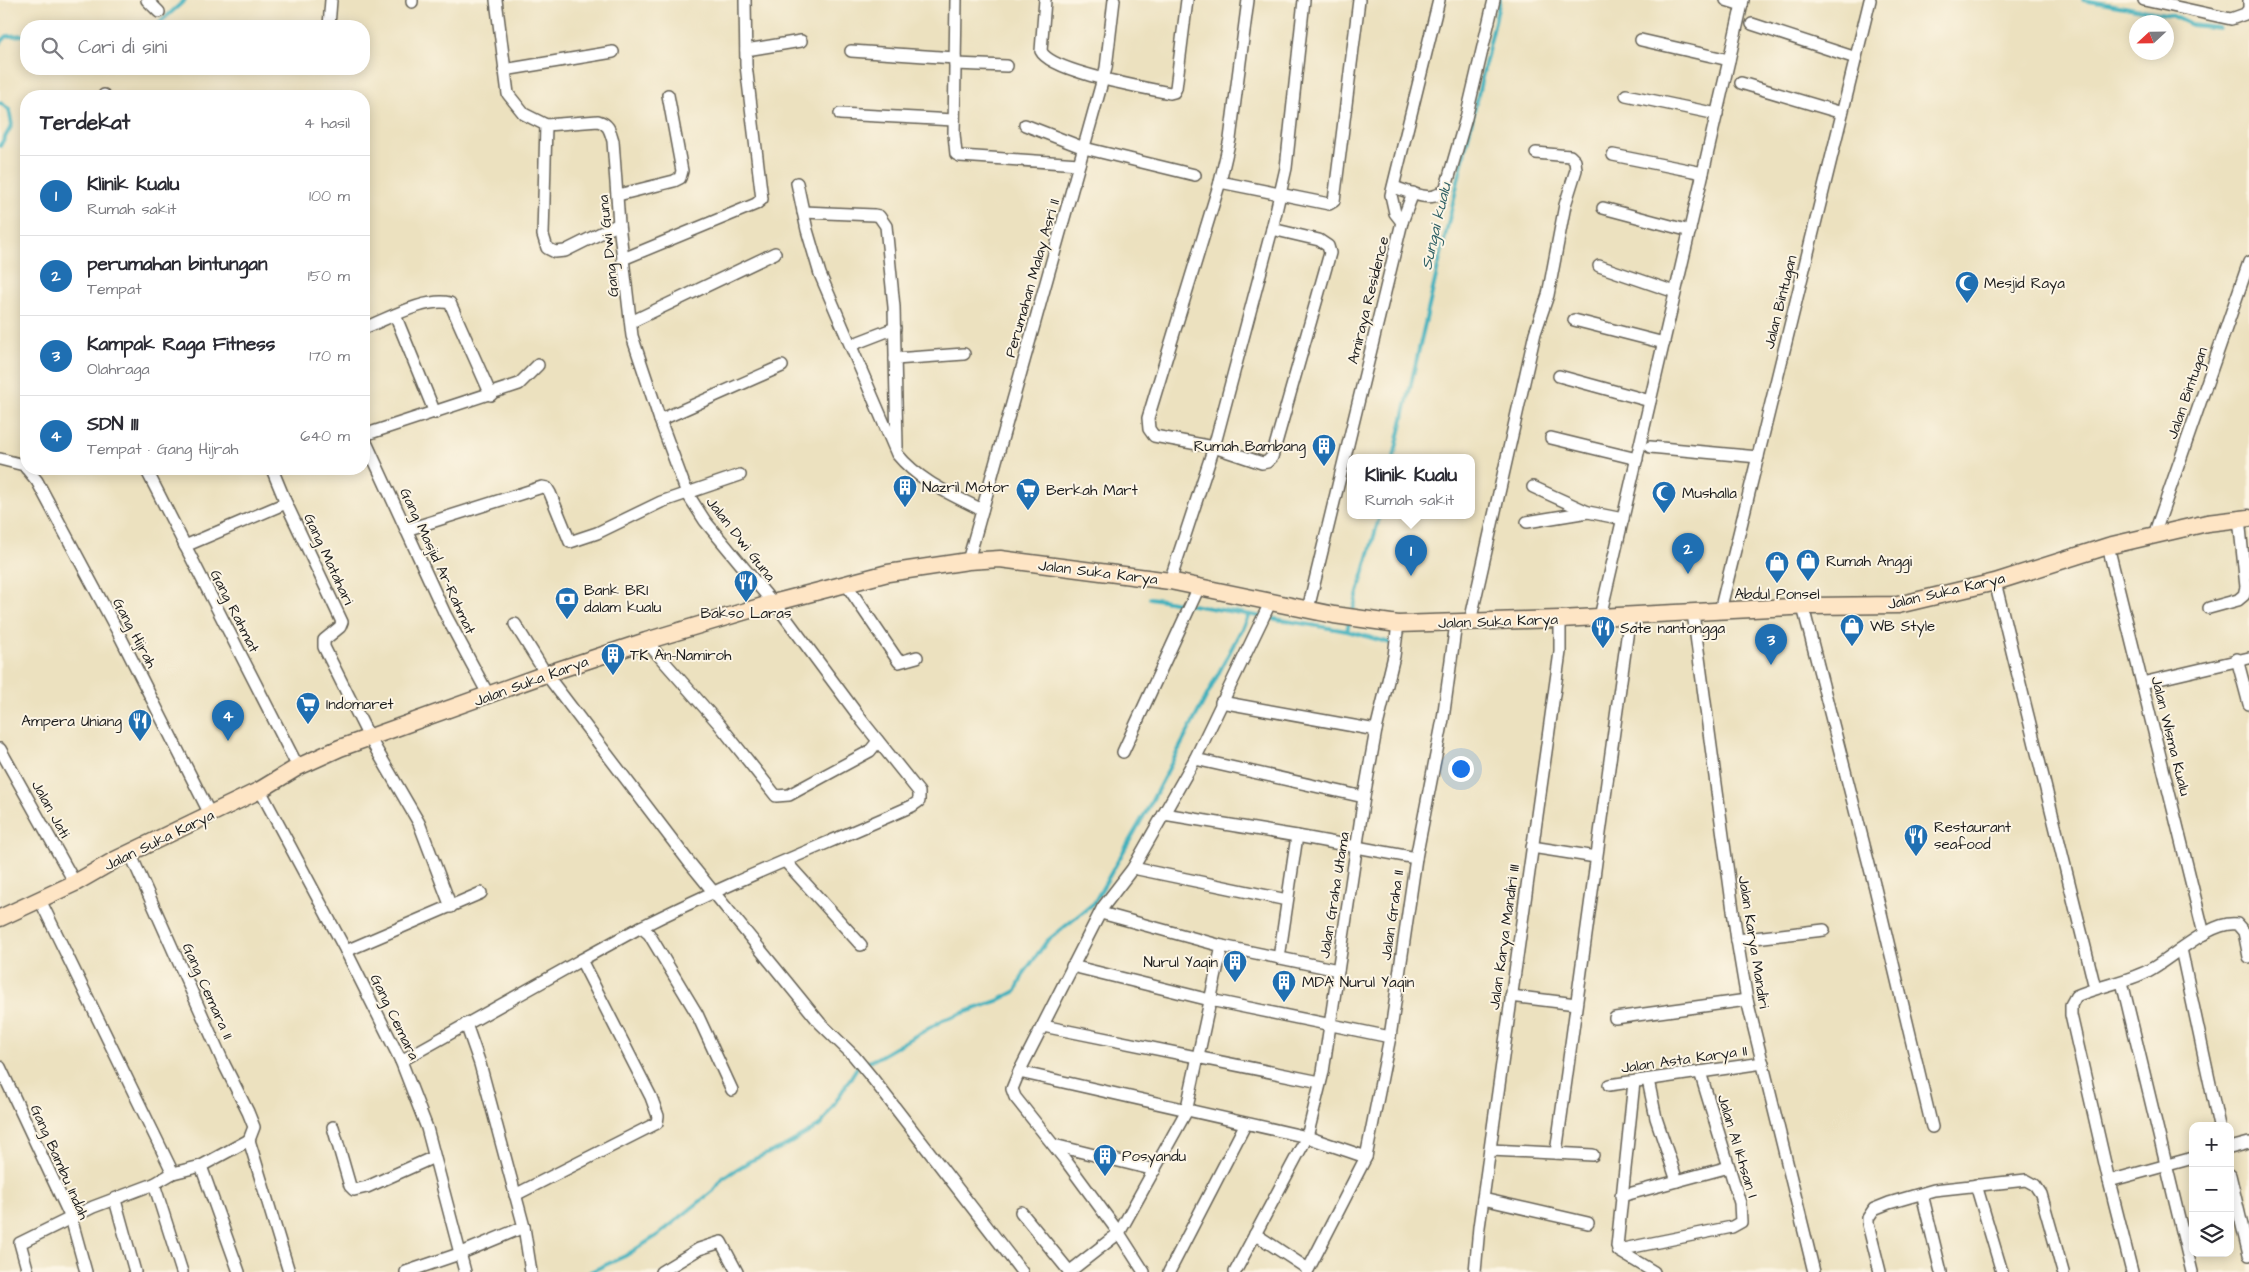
<!DOCTYPE html>
<html lang="id">
<meta charset="utf-8">
<style>
body{margin:0;font-family:"Architects Daughter",sans-serif;background:#f7f7f7;color:#2b2b33}
.controls{position:absolute;right:15px;bottom:15px;display:grid;overflow:hidden;border-radius:10px;box-shadow:0 2px 12px #0003}
.controls button{width:45px;height:45px;display:grid;place-items:center;padding:0;border:0;border-bottom:1px solid #e1e1e2;background:#fff;color:#2b2b33;font:25px sans-serif}
.compass{position:absolute;left:2129px;top:15px;width:45px;height:45px;border-radius:50%;background:#fff;box-shadow:0 2px 12px #0003;rotate:248deg}
.you{position:absolute;left:1460px;top:768px;width:18px;height:18px;margin:-12px;border:4px solid #fff;border-radius:50%;background:#1a73e8;box-shadow:0 0 0 8px #1a73e833}
.badge{display:grid;place-items:center;width:32px;height:32px;border-radius:50%;background:#1f6fb2;color:#fff;font-size:16px;font-weight:700}
.pin{position:absolute;translate:-50% -41px;filter:drop-shadow(0 1px 2px #0008)}
.pin::after{content:'';position:absolute;top:26px;width:18px;height:15px;background:inherit;clip-path:polygon(0 0,100% 0,50% 100%)}
.popup{position:absolute;left:1347px;top:454px;width:128px;height:65px;box-sizing:border-box;display:grid;place-content:center;border-radius:10px;background:#fff;filter:drop-shadow(0 1px 4px #0005);font-size:16px;white-space:nowrap;color:#7c7c81}
.popup b{font-size:19px;color:#2b2b33}
.popup::after{content:'';position:absolute;left:50%;top:100%;margin-left:-10px;border:10px solid transparent;border-top-color:#fff}
.list{margin:0;padding:0;list-style:none}
h2{display:flex;justify-content:space-between;align-items:center;height:65px;margin:0;padding:0 20px;font-size:21px}
h2 small{font-size:16px;font-weight:400;color:#7c7c81}
.list li{display:grid;grid-template-columns:32px 1fr auto;gap:15px;align-items:center;box-sizing:border-box;height:80px;padding:0 20px;border-top:1px solid #e1e1e2}
.list b{display:block;font-size:19px;white-space:nowrap}
.list p{margin:0;font-size:16px;white-space:nowrap;color:#7c7c81}
.list em{font-size:16px;font-style:normal;color:#7c7c81}
.icon{flex:none;width:28px;height:28px;fill:none;stroke:currentColor;stroke-width:2;stroke-linecap:round;stroke-linejoin:round}
.map{position:relative;flex:none;width:2249px;height:1272px;overflow:hidden}
.search{position:absolute;background:#fff;box-shadow:0 2px 12px #0003;left:20px;top:20px;width:350px;height:55px;display:flex;align-items:center;gap:12px;box-sizing:border-box;padding:0 18px;border-radius:20px;color:#7c7c81;font-size:19px}
.panel{position:absolute;background:#fff;box-shadow:0 2px 12px #0003;left:20px;top:90px;width:350px;height:385px;border-radius:20px}
.map>svg:first-child{display:block}
.lines{fill:none;stroke-linecap:round;stroke-linejoin:round}
.stream{stroke:#42b1bd;stroke-width:4}
.street-casing{stroke:#656155;stroke-width:14}
.secondary-casing{stroke:#656155;stroke-width:19}
.street{stroke:#fff;stroke-width:11}
.secondary{stroke:#fee5c5;stroke-width:16}
.labels{text-anchor:middle;stroke-width:4;stroke-linejoin:round;paint-order:stroke}
.street-label{font-size:15px;fill:#1c1c1c;stroke:#fcf5e5}
.poi-label{font-size:15px;fill:#1c1c1c;stroke:#fcf5e5;text-anchor:start}
.water-label{font-size:16px;font-style:italic;fill:#2d5f64;stroke:#fcf5e5}
</style>
<div class="map">
<svg width="2249" height="1272" viewBox="0 0 2249 1272">
<rect width="100%" height="100%" fill="#fcf5e5"/>
<filter id="ink" filterUnits="userSpaceOnUse"><feTurbulence type="fractalNoise" baseFrequency=".02" numOctaves="2"/><feDisplacementMap in="SourceGraphic" scale="10" xChannelSelector="R" yChannelSelector="G"/><feConvolveMatrix kernelMatrix="1 2 1 2 8 2 1 2 1" color-interpolation-filters="sRGB"/></filter>
<filter id="wash" filterUnits="userSpaceOnUse"><feTurbulence type="fractalNoise" baseFrequency=".0096" numOctaves="4" result="noise"/><feDisplacementMap in="SourceGraphic" scale="20" xChannelSelector="R" yChannelSelector="G"/><feGaussianBlur stdDeviation="1.12" result="paint"/><feColorMatrix in="noise" values="0 0 0 0 0 0 0 0 0 0 0 0 0 0 0 0 0 1.4 0 .05"/><feComposite in="paint" operator="in"/></filter>
<g filter="url(#wash)">
<rect width="100%" height="100%" fill="#ece1bf"/>
<g class="lines">
<g class="stream">
<polyline points="2083,0 2171,15 2192,25 2219,28"/>
<polyline points="156,26 185,0"/>
<polyline points="0,43 7,36 26,35"/>
<polyline points="0,103 9,109 12,125 0,146"/>
<polyline points="1394,457 1500,0"/>
<polyline points="1150,598 1347,631"/>
<polyline points="1352,614 1380,515"/>
<polyline points="1349,623 1347,631 1394,644"/>
<polyline points="590,1272 625,1256 658,1235 713,1191 723,1178 750,1161 785,1146 821,1125 858,1066 877,1058 943,1020 997,1001 1016,991 1024,973 1047,941 1094,903 1147,810 1249,615"/>
</g>
</g>
</g>
<g filter="url(#ink)">
<g class="lines">
<defs>
<g id="street">
<polyline points="147,0 159,12"/>
<polyline points="412,0 412,2"/>
<path d="M496 0 508 94 524 114 546 125 598 121C609 124 610 131 613 141L619 224 632 336 660 420 687 493 705 521 773 603"/>
<polyline points="956,0 954,134 956,154 960,156 1079,164"/>
<path d="M1045 0 1041 51C1051 72 1146 88 1170 93L1174 92 1176 88 1187 0"/>
<polyline points="1248,0 1230,139 1220,182 1148,418 1149,429 1154,436 1214,447 1262,463 1267,462 1272,457 1330,253 1328,246 1319,240 1272,229"/>
<polyline points="1726,0 1742,5"/>
<polyline points="2144,0 2231,19 2245,14 2249,9 2249,0"/>
<polyline points="1752,24 1856,58"/>
<polyline points="329,26 331,0"/>
<polyline points="1641,40 1729,60"/>
<polyline points="746,50 801,41"/>
<polyline points="851,51 955,58"/>
<polyline points="955,64 1007,66"/>
<polyline points="504,70 613,52"/>
<polyline points="1741,83 1842,113"/>
<polyline points="1626,95 1717,114"/>
<polyline points="104,96 104,95"/>
<polyline points="840,114 954,120"/>
<polyline points="546,125 543,235 547,248 555,252 565,251 619,224"/>
<polyline points="1025,125 1084,148 1195,175"/>
<polyline points="1613,155 1703,173"/>
<polyline points="1220,182 1329,204 1334,201 1359,0"/>
<path d="M797 183 807 230 820 274 897 454C920 482 951 494 982 510"/>
<path d="M1394 187C1410 192 1435 206 1446 187L1466 118 1494 0"/>
<polyline points="618,195 674,181 680,178 682,171 668,95"/>
<polyline points="1603,208 1690,231"/>
<polyline points="803,212 874,215 879,216 886,226 894,307 897,447"/>
<polyline points="1402,222 1413,193"/>
<polyline points="623,259 756,204 762,199 746,65 745,0"/>
<polyline points="1599,266 1675,292"/>
<polyline points="395,315 435,413"/>
<polyline points="1574,320 1664,343"/>
<polyline points="631,322 775,253"/>
<path d="M364 328C387 319 426 297 450 303L491 395"/>
<polyline points="851,345 895,328"/>
<polyline points="895,359 964,354"/>
<polyline points="1559,376 1650,401"/>
<polyline points="660,420 782,366"/>
<polyline points="364,435 519,384 538,365"/>
<polyline points="364,438 445,614 489,696"/>
<polyline points="1551,438 1637,459"/>
<polyline points="1650,447 1758,457"/>
<polyline points="0,459 24,465 26,468"/>
<polyline points="27,469 37,481 119,634 210,814"/>
<polyline points="146,469 298,767"/>
<polyline points="272,469 286,503 342,622 340,627 324,640 324,647 369,737 419,823 451,907"/>
<polyline points="1533,487 1588,512"/>
<polyline points="1527,522 1588,512 1623,519"/>
<polyline points="406,530 542,487 547,488 550,493 570,542 597,533 661,502 740,475"/>
<polyline points="2154,535 2249,262"/>
<polyline points="185,546 286,503"/>
<polyline points="2108,546 2204,934"/>
<polyline points="968,561 1106,68 1114,0"/>
<polyline points="1170,581 1214,447 1272,229 1286,168 1304,0"/>
<polyline points="1995,582 2095,988"/>
<polyline points="846,584 899,662 917,657"/>
<polyline points="1803,607 1875,888 1932,1127"/>
<polyline points="2209,608 2238,600 2244,595 2246,587 2239,518"/>
<polyline points="1308,609 1402,222 1395,213 1391,195 1439,0"/>
<polyline points="1720,611 1870,0"/>
<polyline points="1693,613 1737,940 1747,1000 1814,1272"/>
<polyline points="1600,617 1743,0"/>
<polyline points="1470,622 1535,333 1548,295 1565,205 1576,170 1575,161 1570,156 1536,153"/>
<polyline points="515,624 546,674 689,862 820,1023 854,1056 873,1079 1022,1272"/>
<polyline points="646,641 719,724 776,796 789,795 870,751 878,741"/>
<polyline points="2237,659 2249,704"/>
<polyline points="2142,683 2249,658"/>
<polyline points="1221,702 1376,730"/>
<polyline points="0,749 75,883"/>
<polyline points="1123,752 1199,587"/>
<polyline points="1195,759 1364,797"/>
<polyline points="260,790 346,951 401,1061 427,1128 465,1272"/>
<polyline points="1164,814 1297,836 1416,858"/>
<polyline points="1532,847 1596,857"/>
<polyline points="130,853 224,1064 248,1112 254,1127 249,1140"/>
<polyline points="786,862 861,945"/>
<polyline points="1133,868 1287,900"/>
<polyline points="40,900 173,1173"/>
<polyline points="1101,913 1222,946"/>
<polyline points="1737,940 1824,930"/>
<polyline points="2181,949 2219,1126"/>
<polyline points="346,951 481,893"/>
<polyline points="1279,958 1297,836"/>
<polyline points="1072,966 1210,1000 1390,1037"/>
<polyline points="2122,982 2192,1272"/>
<polyline points="1511,996 1576,1004"/>
<polyline points="1615,1018 1747,1000"/>
<polyline points="466,1024 480,1064 524,1227 531,1272"/>
<polyline points="1043,1026 1320,1082"/>
<polyline points="401,1061 581,960"/>
<polyline points="0,1067 71,1218 86,1272"/>
<polyline points="1019,1072 1103,907 1133,868 1195,759 1271,601"/>
<polyline points="1648,1080 1656,1118 1677,1181"/>
<polyline points="1634,1082 1617,1246 1619,1251 1654,1272"/>
<polyline points="1609,1085 1763,1063"/>
<path d="M732 1090 697 1014 649 934 641 927C730 882 822 846 912 806L919 801V792L863 722 774 602"/>
<polyline points="333,1127 350,1186 354,1190 367,1187 434,1157"/>
<polyline points="1054,1145 1155,1170"/>
<polyline points="2230,1148 2249,1143"/>
<polyline points="1490,1150 1593,1155"/>
<polyline points="1556,1153 1630,615"/>
<polyline points="201,1166 239,1272"/>
<polyline points="2230,1175 2249,1255"/>
<polyline points="2109,1181 2193,1158"/>
<polyline points="154,1184 182,1272"/>
<polyline points="1976,1185 2002,1272"/>
<polyline points="1922,1194 1941,1272"/>
<polyline points="515,1195 657,1123 658,1116 651,1097 581,960 641,927"/>
<polyline points="1621,1196 1729,1167"/>
<polyline points="1483,1199 1588,1223"/>
<polyline points="115,1200 135,1272"/>
<polyline points="1021,1212 1069,1271"/>
<polyline points="1255,1234 1308,1269"/>
<polyline points="1618,1250 1732,1227 1741,1222 1740,1203 1700,1072"/>
<polyline points="28,1272 20,1243 93,1207 154,1184 173,1173 201,1166 249,1140 289,1272"/>
<polyline points="406,1272 459,1254 524,1227"/>
<polyline points="661,1272 699,1249 721,1242 737,1272"/>
<polyline points="1069,1272 1119,1233 1186,1112 1222,946 1338,970"/>
<polyline points="1144,1272 1119,1233 1066,1161 1015,1097 1012,1089 1019,1072 1307,1137 1366,1157"/>
<polyline points="1169,1272 1245,1125"/>
<polyline points="1235,1272 1307,1137 1323,1072 1364,797 1376,730 1394,656 1398,624"/>
<polyline points="1307,1272 1366,1157 1390,1037 1416,858 1443,719 1456,623"/>
<polyline points="1475,1272 1479,1227 1560,652 1560,619"/>
<polyline points="1880,1272 1868,1224 1868,1218 1874,1209 1889,1203 1934,1190 2026,1180 2035,1185 2041,1194 2063,1272"/>
<path d="M2132 1272 2109 1181 2071 1015V1005L2076 996C2101 985 2130 982 2153 968 2174 956 2212 920 2237 924L2244 932 2249 957"/>
</g>
<polyline id="secondary" points="0,918 75,883 115,860 260,790 298,767 340,748 546,674 646,641 773,603 888,573 968,561 1000,559 1170,581 1334,615 1398,624 1560,619 1811,606 1898,605 1995,582 2108,546 2207,523 2249,518"/>
</defs>
<use href="#street" class="street-casing"/>
<use href="#secondary" class="secondary-casing"/>
<use href="#street" class="street"/>
<use href="#secondary" class="secondary"/>
</g>
</g>
<defs>
<symbol id="mosque-pin" viewBox="-11 -11 22 30"><path d="M0 17L-7.5 6A9.5 9.5 0 1 1 7.5 6Z" fill="#1f6fb2" stroke="#fcf5e5"/><path d="M3.5-4.9A6 6 0 1 0 3.5 4.9A5 5 0 1 1 3.5-4.9Z" fill="#fff"/></symbol>
<symbol id="building-pin" viewBox="-11 -11 22 30"><path d="M0 17L-7.5 6A9.5 9.5 0 1 1 7.5 6Z" fill="#1f6fb2" stroke="#fcf5e5"/><path d="M-4-6H4V6H1V3H-1V6H-4ZM-2.5-4.3h1.7v1.8h-1.7ZM.8-4.3h1.7v1.8H.8ZM-2.5-1h1.7V.8h-1.7ZM.8-1h1.7V.8H.8Z" fill="#fff"/></symbol>
<symbol id="supermarket-pin" viewBox="-11 -11 22 30"><path d="M0 17L-7.5 6A9.5 9.5 0 1 1 7.5 6Z" fill="#1f6fb2" stroke="#fcf5e5"/><path d="M-6-5.5h2.5l.6 2H6L4.5 2H-2.5L-4.4-4H-6ZM-1.5 3.2a1.3 1.3 0 1 0 .1 0ZM3 3.2a1.3 1.3 0 1 0 .1 0Z" fill="#fff"/></symbol>
<symbol id="shop-pin" viewBox="-11 -11 22 30"><path d="M0 17L-7.5 6A9.5 9.5 0 1 1 7.5 6Z" fill="#1f6fb2" stroke="#fcf5e5"/><path d="M-5-2.5h2.3a2.7 3.5 0 0 1 5.4 0H5L5.5 6h-11ZM-1.5-2.5h3a1.5 2.3 0 0 0-3 0Z" fill="#fff"/></symbol>
<symbol id="restaurant-pin" viewBox="-11 -11 22 30"><path d="M0 17L-7.5 6A9.5 9.5 0 1 1 7.5 6Z" fill="#1f6fb2" stroke="#fcf5e5"/><path d="M-5-6h1v4h1v-4h1v4h1v-4h1v5L-1.5 .5V6h-2V.5L-5-1ZM5-6V6H3V1.5H1.5Q1.5-4 5-6Z" fill="#fff"/></symbol>
<symbol id="bank-pin" viewBox="-11 -11 22 30"><path d="M0 17L-7.5 6A9.5 9.5 0 1 1 7.5 6Z" fill="#1f6fb2" stroke="#fcf5e5"/><path d="M-6-4H6V4H-6ZM0-2.3a2.3 2.3 0 1 0 0 4.6a2.3 2.3 0 1 0 0-4.6Z" fill="#fff"/></symbol>
</defs>
<g fill-rule="evenodd">
<use href="#mosque-pin" x="1953" y="269" width="28" height="38"/>
<use href="#building-pin" x="1310" y="432" width="28" height="38"/>
<use href="#building-pin" x="891" y="473" width="28" height="38"/>
<use href="#supermarket-pin" x="1014" y="476" width="28" height="38"/>
<use href="#mosque-pin" x="1650" y="479" width="28" height="38"/>
<use href="#shop-pin" x="1794" y="547" width="28" height="38"/>
<use href="#shop-pin" x="1763" y="549" width="28" height="38"/>
<use href="#restaurant-pin" x="732" y="568" width="28" height="38"/>
<use href="#bank-pin" x="553" y="585" width="28" height="38"/>
<use href="#shop-pin" x="1838" y="612" width="28" height="38"/>
<use href="#restaurant-pin" x="1589" y="614" width="28" height="38"/>
<use href="#building-pin" x="599" y="641" width="28" height="38"/>
<use href="#supermarket-pin" x="294" y="690" width="28" height="38"/>
<use href="#restaurant-pin" x="126" y="707" width="28" height="38"/>
<use href="#restaurant-pin" x="1902" y="822" width="28" height="38"/>
<use href="#building-pin" x="1221" y="948" width="28" height="38"/>
<use href="#building-pin" x="1270" y="968" width="28" height="38"/>
<use href="#building-pin" x="1091" y="1142" width="28" height="38"/>
</g>
<g class="labels">
<g class="street-label">
<text transform="translate(608 246) rotate(-96)" y="5">Gang Dwi Guna</text>
<text transform="translate(1032 278) rotate(-74)" y="5">Perumahan Malay Asri II</text>
<text transform="translate(1368 300) rotate(-76)" y="5">Amiraya Residence</text>
<text transform="translate(1780 302) rotate(-76)" y="5">Jalan Bintugan</text>
<text transform="translate(2187 393) rotate(-71)" y="5">Jalan Bintugan</text>
<text transform="translate(741 539) rotate(52)" y="5">Jalan Dwi Guna</text>
<text transform="translate(329 559) rotate(65)" y="5">Gang Matahari</text>
<text transform="translate(438 561) rotate(65)" y="5">Gang Masjid Ar-Rahmat</text>
<text transform="translate(1098 572) rotate(7)" y="5">Jalan Suka Karya</text>
<text transform="translate(1946 591) rotate(-13)" y="5">Jalan Suka Karya</text>
<text transform="translate(235 611) rotate(63)" y="5">Gang Rahmat</text>
<text transform="translate(1498 621) rotate(-2)" y="5">Jalan Suka Karya</text>
<text transform="translate(135 633) rotate(62)" y="5">Gang Hijrah</text>
<text transform="translate(531 681) rotate(-20)" y="5">Jalan Suka Karya</text>
<text transform="translate(2171 736) rotate(76)" y="5">Jalan Wisma Kualu</text>
<text transform="translate(51 809) rotate(61)" y="5">Jalan Jati</text>
<text transform="translate(159 840) rotate(-26)" y="5">Jalan Suka Karya</text>
<text transform="translate(1334 895) rotate(-81)" y="5">Jalan Graha Utama</text>
<text transform="translate(1392 915) rotate(-82)" y="5">Jalan Graha II</text>
<text transform="translate(1504 937) rotate(-82)" y="5">Jalan Karya Mandiri III</text>
<text transform="translate(1754 942) rotate(81)" y="5">Jalan Karya Mandiri</text>
<text transform="translate(208 991) rotate(66)" y="5">Gang Cemara II</text>
<text transform="translate(395 1017) rotate(64)" y="5">Gang Cemara</text>
<text transform="translate(1684 1059) rotate(-8)" y="5">Jalan Asta Karya II</text>
<text transform="translate(1738 1146) rotate(73)" y="5">Jalan Al Ikhsan I</text>
<text transform="translate(60 1162) rotate(66)" y="5">Gang Bambu Indah</text>
</g>
<g class="poi-label">
<text x="1984" y="288">Mesjid Raya</text>
<text x="1306" y="451" text-anchor="end">Rumah Bambang</text>
<text x="922" y="492">Nazril Motor</text>
<text x="1046" y="495">Berkah Mart</text>
<text x="1682" y="498">Mushalla</text>
<text x="1826" y="566">Rumah Anggi</text>
<text x="584" y="595">Bank BRI<tspan x="584" dy="17">dalam kualu</tspan></text>
<text x="1777" y="599" text-anchor="middle">Abdul Ponsel</text>
<text x="746" y="618" text-anchor="middle">Bakso Laras</text>
<text x="1870" y="631">WB Style</text>
<text x="1620" y="633">Sate nantongga</text>
<text x="630" y="660">TK An-Namiroh</text>
<text x="326" y="709">Indomaret</text>
<text x="122" y="726" text-anchor="end">Ampera Uniang</text>
<text x="1934" y="832">Restaurant<tspan x="1934" dy="17">seafood</tspan></text>
<text x="1218" y="967" text-anchor="end">Nurul Yaqin</text>
<text x="1302" y="987">MDA Nurul Yaqin</text>
<text x="1122" y="1161">Posyandu</text>
</g>
<g class="water-label">
<text transform="translate(1435 226) rotate(-77)" y="6">Sungai kualu</text>
</g>
</g>
</svg>
<div class="controls">
<button>+</button>
<button>−</button>
<button><svg class="icon" aria-label="layers" viewBox="0 0 24 24"><path d="M12 4l9 5-9 5-9-5zM3 14l9 5 9-5"/></svg></button>
</div>
<svg class="compass" viewBox="-18 -18 36 36"><path d="M0-13l5 13h-10z" fill="#e53935"/><path d="M0 13l5-13h-10z" fill="#7c7c81"/></svg>
<div class="you"></div>
<div class="pin badge" style="left:1411px;top:576px">1</div>
<div class="popup"><b>Klinik Kualu</b>Rumah sakit</div>
<div class="pin badge" style="left:1688px;top:574px">2</div>
<div class="pin badge" style="left:1771px;top:665px">3</div>
<div class="pin badge" style="left:228px;top:741px">4</div>
<div class="search"><svg class="icon" aria-label="search" viewBox="0 0 24 24"><circle cx="10" cy="10" r="6"/><path d="M15 15l6 6"/></svg>Cari di sini</div>
<section class="panel">
<h2>Terdekat<small>4 hasil</small></h2>
<ul class="list">
<li><span class="badge">1</span><div><b>Klinik Kualu</b><p>Rumah sakit</p></div><em>100 m</em></li>
<li><span class="badge">2</span><div><b>perumahan bintungan</b><p>Tempat</p></div><em>150 m</em></li>
<li><span class="badge">3</span><div><b>Kampak Raga Fitness</b><p>Olahraga</p></div><em>170 m</em></li>
<li><span class="badge">4</span><div><b>SDN 111</b><p>Tempat · Gang Hijrah</p></div><em>640 m</em></li>
</ul>
</section>
</div>
